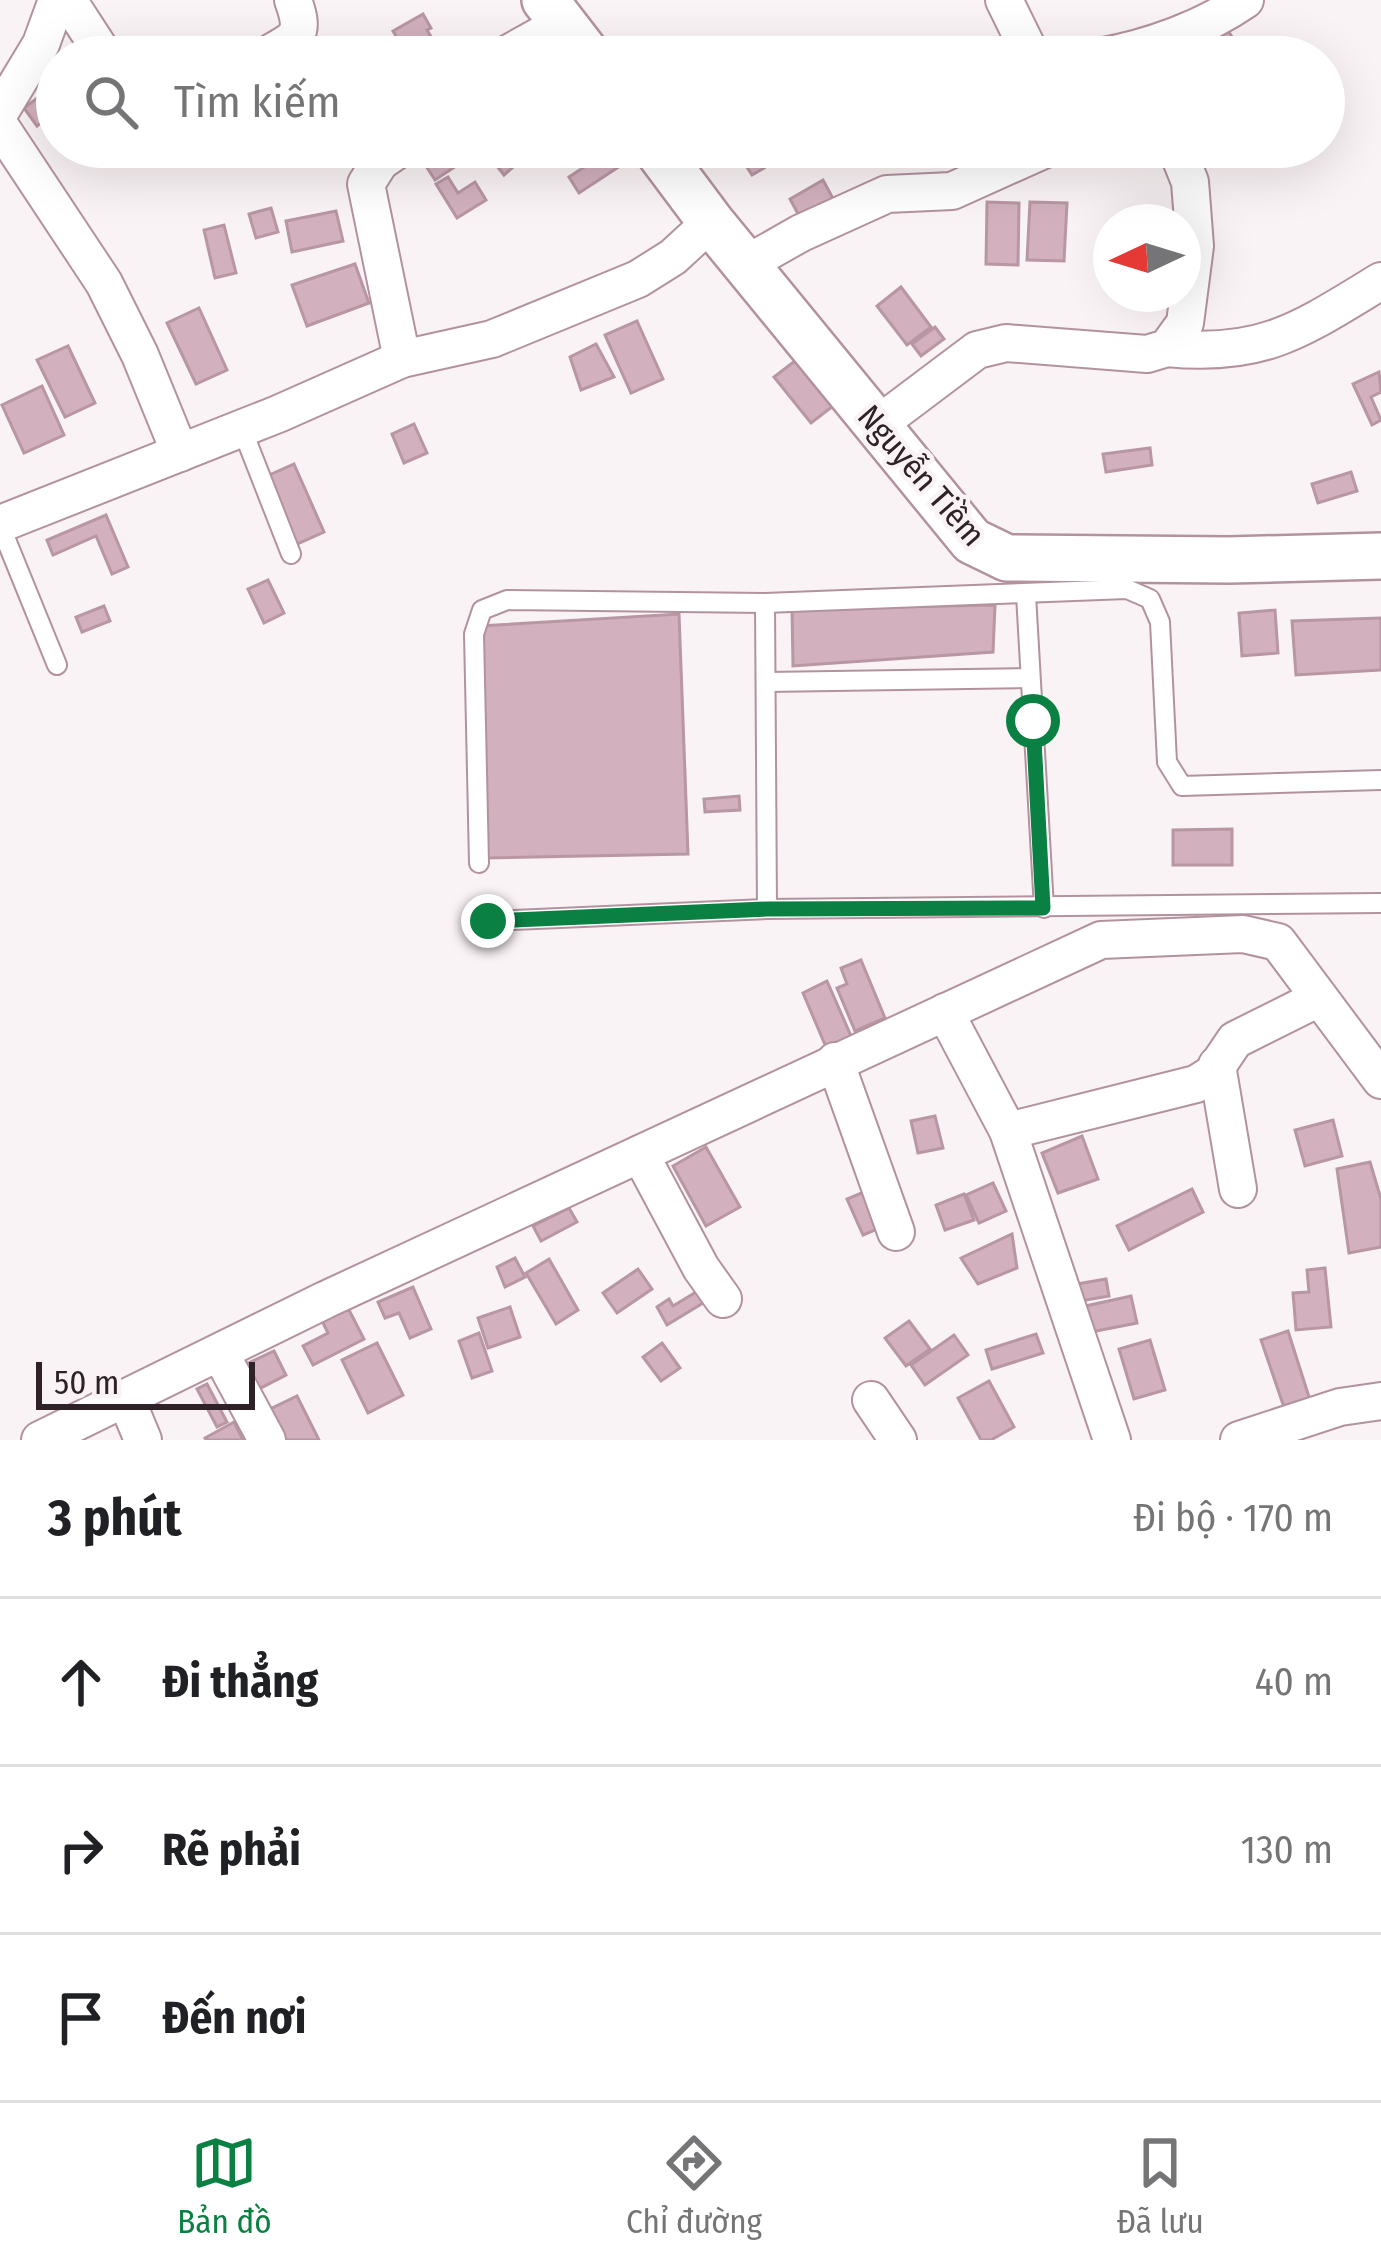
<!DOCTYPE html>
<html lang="vi">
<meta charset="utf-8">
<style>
body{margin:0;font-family:"Fira Sans Condensed",sans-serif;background:#f2f2f2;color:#202124}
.compass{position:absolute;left:1093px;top:204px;width:108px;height:108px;border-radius:50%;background:#fff;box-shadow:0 12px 48px #0002;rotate:266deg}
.scale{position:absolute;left:36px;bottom:30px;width:219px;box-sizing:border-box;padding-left:12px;border:6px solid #2e2127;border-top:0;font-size:33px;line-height:42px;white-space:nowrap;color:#2e2127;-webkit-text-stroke:9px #faf3f5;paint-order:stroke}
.stop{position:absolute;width:36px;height:36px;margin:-27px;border:9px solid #0b8043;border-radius:50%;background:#fff}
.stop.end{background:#0b8043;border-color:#fff;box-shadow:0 3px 12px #0008}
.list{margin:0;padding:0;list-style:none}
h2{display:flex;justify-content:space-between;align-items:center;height:156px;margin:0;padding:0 48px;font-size:51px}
h2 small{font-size:39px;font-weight:400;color:#757577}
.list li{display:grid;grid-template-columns:78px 1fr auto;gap:36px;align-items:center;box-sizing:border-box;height:168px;padding:0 48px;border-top:3px solid #e0e0e0}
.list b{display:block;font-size:45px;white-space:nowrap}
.list em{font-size:39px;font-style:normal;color:#757577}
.icon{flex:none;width:66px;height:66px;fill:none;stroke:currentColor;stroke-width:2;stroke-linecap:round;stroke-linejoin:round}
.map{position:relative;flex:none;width:1381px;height:1440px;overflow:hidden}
.search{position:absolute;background:#fff;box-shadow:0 12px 48px #0002;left:36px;right:36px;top:36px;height:132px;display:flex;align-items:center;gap:30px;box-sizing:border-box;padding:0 42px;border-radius:66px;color:#757577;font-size:45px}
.sheet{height:660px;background:#fff}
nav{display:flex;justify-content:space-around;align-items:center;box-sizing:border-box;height:168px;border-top:3px solid #e0e0e0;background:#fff;font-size:33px;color:#757577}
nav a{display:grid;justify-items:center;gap:6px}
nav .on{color:#0b8043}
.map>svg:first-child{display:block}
.building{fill:#d2b0be;stroke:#b896a3;stroke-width:3}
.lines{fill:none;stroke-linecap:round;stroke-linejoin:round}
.service-casing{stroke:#b3929f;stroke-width:22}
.minor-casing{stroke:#b3929f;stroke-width:40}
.tertiary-casing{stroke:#b3929f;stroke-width:50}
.service{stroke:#fff;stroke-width:18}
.minor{stroke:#fff;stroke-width:36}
.tertiary{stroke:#fff;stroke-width:45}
.route{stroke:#0b8043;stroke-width:15}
.labels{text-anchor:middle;stroke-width:9;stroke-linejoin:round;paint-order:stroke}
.street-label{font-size:33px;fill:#2e2127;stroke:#faf3f5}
</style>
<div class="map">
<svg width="1381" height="1440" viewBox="0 0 1381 1440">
<rect width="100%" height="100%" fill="#faf3f5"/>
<g class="building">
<polygon points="423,14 431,28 427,30 443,57 408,57 393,31"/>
<polygon points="1227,29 1245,57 1179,57"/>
<polygon points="57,83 57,110 37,126 24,108"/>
<polygon points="449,147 459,164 435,180 424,163"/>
<polygon points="482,147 522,147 528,154 504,175"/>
<polygon points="741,147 771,147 756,156 764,168 752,175 736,150"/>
<polygon points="610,150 620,166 579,193 569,177"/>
<polygon points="448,177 458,193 475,182 486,200 457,218 436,184"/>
<polygon points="823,180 837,206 804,225 790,199"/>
<polygon points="987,202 1019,203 1018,265 986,264"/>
<polygon points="1030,202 1067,203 1064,261 1027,260"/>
<polygon points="271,208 278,232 256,238 249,214"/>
<polygon points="336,211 343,241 292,252 286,221"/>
<polygon points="224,225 236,273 215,278 204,230"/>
<polygon points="355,264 369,303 307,326 292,285"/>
<polygon points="901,287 931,327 907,345 877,306"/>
<polygon points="199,308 227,370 196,384 167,323"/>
<polygon points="637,321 663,379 631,393 605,335"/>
<polygon points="935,327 944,339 921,356 912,344"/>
<polygon points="596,344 614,377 581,390 570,357"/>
<polygon points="68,346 95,403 65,417 37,360"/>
<polygon points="800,357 837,403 811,423 774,377"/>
<polygon points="1379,372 1381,392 1371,397 1381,420 1372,425 1353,384"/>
<polygon points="42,386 64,435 24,453 2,405"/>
<polygon points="414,424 427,453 404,463 392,434"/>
<polygon points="1150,448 1152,465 1106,472 1103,454"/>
<polygon points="294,464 324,532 295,545 265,477"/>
<polygon points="1351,472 1357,491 1318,503 1312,484"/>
<polygon points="106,515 128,567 112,574 96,536 53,555 47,540"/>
<polygon points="268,580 284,613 264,623 248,589"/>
<polygon points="995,605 993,652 793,666 792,609"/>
<polygon points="104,606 110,621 82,632 76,617"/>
<polygon points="1275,610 1278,653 1242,656 1239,613"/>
<polygon points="679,614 688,854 485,858 479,626"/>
<polygon points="1381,618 1381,670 1296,675 1292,621"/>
<polygon points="739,796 740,810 705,812 704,799"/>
<polygon points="1232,829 1232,865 1173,865 1173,830"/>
<polygon points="861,960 885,1018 855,1031 837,988 847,984 841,968"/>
<polygon points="827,981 851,1036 826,1047 803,993"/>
<polygon points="935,1116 943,1148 918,1153 911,1121"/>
<polygon points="1333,1120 1342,1156 1305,1166 1295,1130"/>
<polygon points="1082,1136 1098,1179 1058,1193 1042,1153"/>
<polygon points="706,1147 740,1207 706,1226 673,1166"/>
<polygon points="1370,1162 1381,1199 1381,1247 1349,1253 1337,1169"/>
<polygon points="993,1183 1006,1211 979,1223 966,1195"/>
<polygon points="1192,1189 1203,1212 1129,1250 1117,1226"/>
<polygon points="864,1192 880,1228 863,1235 847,1199"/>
<polygon points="964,1194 974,1220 945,1230 936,1205"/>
<polygon points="569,1208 577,1222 541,1241 533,1226"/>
<polygon points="1012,1234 1017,1268 978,1284 961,1258"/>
<polygon points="515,1258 525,1277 505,1287 497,1267"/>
<polygon points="549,1259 578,1310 556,1324 526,1273"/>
<polygon points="1325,1268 1331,1327 1296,1330 1293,1293 1309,1292 1307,1270"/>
<polygon points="638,1269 652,1289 617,1313 603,1293"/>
<polygon points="1106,1279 1109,1296 1074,1302 1071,1285"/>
<polygon points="413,1287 431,1329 410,1338 399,1313 385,1318 378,1302"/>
<polygon points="701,1289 708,1300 667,1325 657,1307 669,1299 673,1306"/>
<polygon points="1131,1296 1137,1323 1086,1333 1081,1307"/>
<polygon points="347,1306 364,1339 313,1365 303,1346 328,1333 321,1319"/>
<polygon points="510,1307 520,1337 488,1348 478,1318"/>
<polygon points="909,1321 930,1349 906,1366 885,1338"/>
<polygon points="1288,1331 1310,1400 1286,1413 1261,1340"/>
<polygon points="479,1333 492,1371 472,1378 459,1341"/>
<polygon points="1036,1334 1043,1353 992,1369 986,1350"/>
<polygon points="954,1335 968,1355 925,1385 911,1365"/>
<polygon points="1150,1340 1165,1390 1134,1399 1119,1349"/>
<polygon points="377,1343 403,1395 368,1413 342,1360"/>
<polygon points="662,1343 680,1368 661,1381 643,1357"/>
<polygon points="274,1351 286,1375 253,1392 240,1367"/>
<polygon points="989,1381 1014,1427 991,1440 981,1440 958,1398"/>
<polygon points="207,1384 227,1422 217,1427 197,1389"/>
<polygon points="297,1396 319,1440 277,1440 264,1412"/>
<polygon points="234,1422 243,1440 206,1440 205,1438"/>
</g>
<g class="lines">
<defs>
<g id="service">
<polyline points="242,429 291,554"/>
<polyline points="0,525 57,665"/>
<polyline points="1026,595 1044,908"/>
<polyline points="765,603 767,909"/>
<polyline points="766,682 1030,678"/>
<polyline points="479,863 474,634 482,610 507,600 765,603 1127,589 1150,599 1160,622 1167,762 1182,786 1381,780"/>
<polyline points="488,921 767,909 1381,903"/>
</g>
<g id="minor">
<polyline points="68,0 105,57"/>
<polyline points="1004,0 1032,57"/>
<path d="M264 57C295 38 307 38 293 0"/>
<polyline points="502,57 563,23"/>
<path d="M1099 57C1149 48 1203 29 1245 0"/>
<polyline points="0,112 41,44 57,0"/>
<polyline points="0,126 104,283 140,355 180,453"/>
<polyline points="402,147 380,162 366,184 402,359"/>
<polyline points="748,263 801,233 887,194 952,191 1050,147"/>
<path d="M1167 348C1263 358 1302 329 1381 281"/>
<polyline points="876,426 977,350 1006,343 1147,354 1167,348 1185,323 1195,246 1190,182 1176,147"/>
<polyline points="0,524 278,414 402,359 492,339 638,279 673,257 711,222"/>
<polyline points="945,1012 1008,1131 1112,1440"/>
<polyline points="835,1061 896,1232"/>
<polyline points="1217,1065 1238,1189"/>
<polyline points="1008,1131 1196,1084 1212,1074 1235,1040 1319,998"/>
<polyline points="640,1154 701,1268 723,1299"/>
<polyline points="220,1353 267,1440"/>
<polyline points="126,1399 143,1440"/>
<polyline points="871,1400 898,1440"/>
<polyline points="40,1440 325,1300 1101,940 1243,934 1278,942 1381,1080"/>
<polyline points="1239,1440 1340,1407 1381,1401"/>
</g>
<g id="tertiary">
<polyline points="545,0 589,57"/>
<polyline points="655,147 711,222 972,541 1007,558 1229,560 1381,556"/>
</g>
</defs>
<use href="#service" class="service-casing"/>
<use href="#minor" class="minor-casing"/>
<use href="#tertiary" class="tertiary-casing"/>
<use href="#service" class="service"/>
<use href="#minor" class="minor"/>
<use href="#tertiary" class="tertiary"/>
</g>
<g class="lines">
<polyline class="route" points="488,921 767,909 1043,908 1033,721"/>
</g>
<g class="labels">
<g class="street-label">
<text transform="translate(922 475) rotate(49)" y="12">Nguyễn Tiềm</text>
</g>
</g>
</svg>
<svg class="compass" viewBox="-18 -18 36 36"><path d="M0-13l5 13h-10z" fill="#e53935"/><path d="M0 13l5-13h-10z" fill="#757577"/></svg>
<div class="scale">50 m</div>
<div class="stop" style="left:1033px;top:721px"></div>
<div class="stop end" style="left:488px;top:921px"></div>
<div class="search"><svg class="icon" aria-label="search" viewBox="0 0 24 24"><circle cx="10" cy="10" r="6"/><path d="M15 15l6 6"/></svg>Tìm kiếm</div>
</div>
<section class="sheet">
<h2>3 phút<small>Đi bộ · 170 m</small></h2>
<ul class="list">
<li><svg class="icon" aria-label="ahead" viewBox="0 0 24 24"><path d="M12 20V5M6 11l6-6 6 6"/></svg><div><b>Đi thẳng</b></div><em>40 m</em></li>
<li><svg class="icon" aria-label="right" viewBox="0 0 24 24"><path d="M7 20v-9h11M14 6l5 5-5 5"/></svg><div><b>Rẽ phải</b></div><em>130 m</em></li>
<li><svg class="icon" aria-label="arrive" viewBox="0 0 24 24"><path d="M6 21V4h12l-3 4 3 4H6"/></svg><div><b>Đến nơi</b></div></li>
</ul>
</section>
<nav>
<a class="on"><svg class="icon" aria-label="map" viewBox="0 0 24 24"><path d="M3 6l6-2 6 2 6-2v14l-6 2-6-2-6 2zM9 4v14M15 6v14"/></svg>Bản đồ</a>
<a><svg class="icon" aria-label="directions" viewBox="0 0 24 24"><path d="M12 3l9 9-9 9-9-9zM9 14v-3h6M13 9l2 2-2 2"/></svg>Chỉ đường</a>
<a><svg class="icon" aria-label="saved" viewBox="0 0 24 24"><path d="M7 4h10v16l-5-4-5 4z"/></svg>Đã lưu</a>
</nav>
